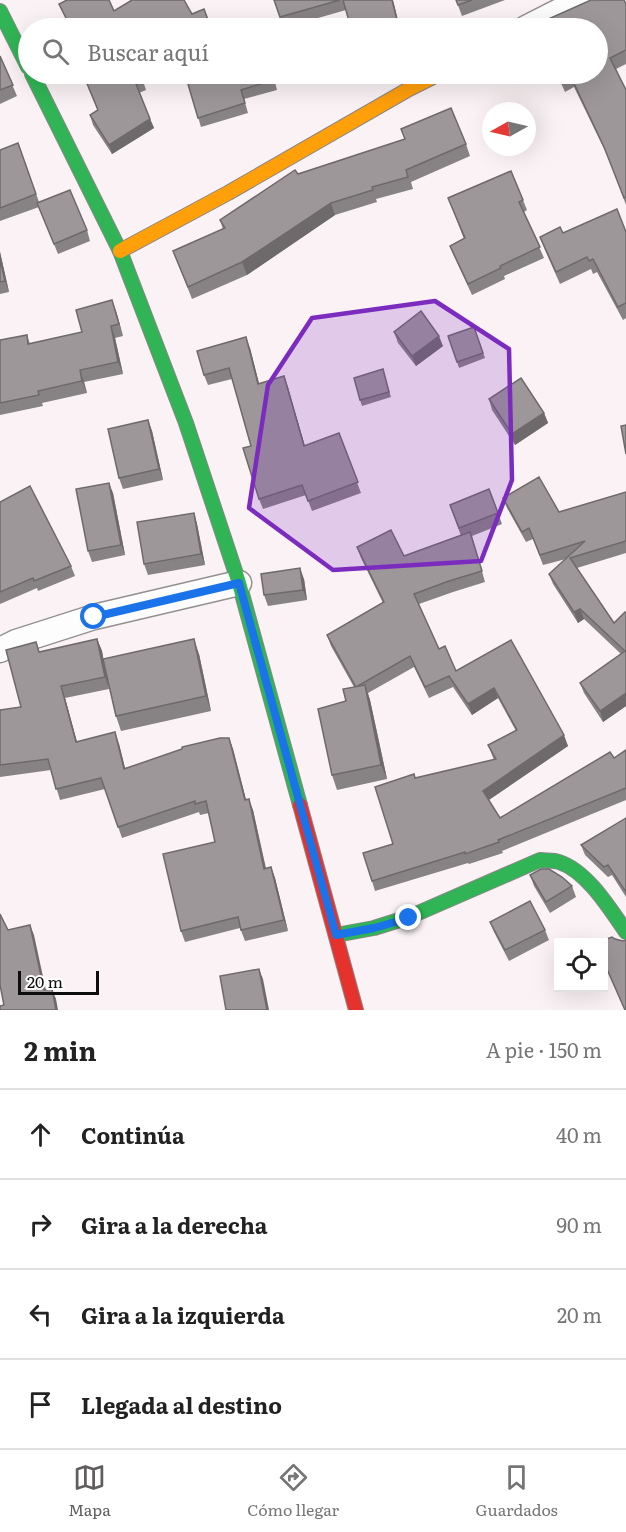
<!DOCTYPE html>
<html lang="es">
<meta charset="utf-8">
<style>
body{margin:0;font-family:Literata,serif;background:#f6f6f6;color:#222}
.controls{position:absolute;right:18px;bottom:18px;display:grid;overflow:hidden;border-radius:0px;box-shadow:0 6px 24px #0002}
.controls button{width:54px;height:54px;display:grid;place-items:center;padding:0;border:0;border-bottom:2px solid #e0e0e0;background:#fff;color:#222;font:30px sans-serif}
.compass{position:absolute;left:482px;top:102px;width:54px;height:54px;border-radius:50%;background:#fff;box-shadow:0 6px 24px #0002;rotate:262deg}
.scale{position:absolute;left:18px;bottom:15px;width:81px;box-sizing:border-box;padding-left:6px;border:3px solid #0d0d0d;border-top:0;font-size:16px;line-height:21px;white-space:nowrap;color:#0d0d0d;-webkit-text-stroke:4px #fff;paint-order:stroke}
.stop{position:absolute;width:18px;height:18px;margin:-14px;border:4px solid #1a73e8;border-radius:50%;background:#fff}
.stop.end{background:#1a73e8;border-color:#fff;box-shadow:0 2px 6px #0008}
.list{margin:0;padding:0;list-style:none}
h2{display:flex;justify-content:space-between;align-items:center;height:78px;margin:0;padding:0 24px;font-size:26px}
h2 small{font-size:20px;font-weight:400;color:#767676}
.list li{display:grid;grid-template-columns:39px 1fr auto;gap:18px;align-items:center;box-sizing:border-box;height:90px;padding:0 24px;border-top:2px solid #e0e0e0}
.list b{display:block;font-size:22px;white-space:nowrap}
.list em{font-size:20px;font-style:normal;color:#767676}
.icon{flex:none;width:33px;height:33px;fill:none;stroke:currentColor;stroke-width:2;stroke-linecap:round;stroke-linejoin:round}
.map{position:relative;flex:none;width:626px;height:1010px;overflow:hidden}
.search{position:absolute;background:#fff;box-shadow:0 6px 24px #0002;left:18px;right:18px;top:18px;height:66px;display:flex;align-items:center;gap:15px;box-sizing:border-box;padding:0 21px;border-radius:33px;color:#767676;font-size:22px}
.sheet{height:438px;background:#fff}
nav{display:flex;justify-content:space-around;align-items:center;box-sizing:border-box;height:84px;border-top:2px solid #e0e0e0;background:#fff;font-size:16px;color:#767676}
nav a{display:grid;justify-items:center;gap:3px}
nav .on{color:#605d5e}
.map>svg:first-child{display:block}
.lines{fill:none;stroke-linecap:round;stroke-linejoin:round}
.street-casing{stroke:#949091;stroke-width:27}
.fast-casing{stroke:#8a8788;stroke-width:16}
.slow-casing{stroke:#8a8788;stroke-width:16}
.jam-casing{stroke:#8a8788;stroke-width:16}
.street{stroke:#fefdfd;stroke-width:24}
.fast{stroke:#30b455;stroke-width:14}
.slow{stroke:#ff9f0a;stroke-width:14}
.jam{stroke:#e5322d;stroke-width:14}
.wall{fill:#878284}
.shaded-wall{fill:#6e6a6c}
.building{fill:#9d979a;stroke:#6e6a6c;stroke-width:1.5}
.route{stroke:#1a73e8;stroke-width:8}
.marked{fill:#7b2cbf;fill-opacity:0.2;stroke:#7b2cbf;stroke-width:4.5;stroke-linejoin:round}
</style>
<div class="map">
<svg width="626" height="1010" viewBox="0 0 626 1010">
<rect width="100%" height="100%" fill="#faf2f4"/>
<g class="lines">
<defs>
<g id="street">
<polyline points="526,28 581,0"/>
<polyline points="0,650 16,642 94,617 239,583"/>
</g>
<g id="fast">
<polyline points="0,11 28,67"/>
<polyline points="32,74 120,251 186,423 239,583 300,805"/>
<path d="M336 935 374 928 409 917 540 860C546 861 553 860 559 862 587 871 610 909 626 932"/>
</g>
<polyline id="slow" points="120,251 228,193 409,89 439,74"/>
<polyline id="jam" points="300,805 356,1010"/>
</defs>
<use href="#street" class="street-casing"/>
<use href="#fast" class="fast-casing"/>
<use href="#slow" class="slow-casing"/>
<use href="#jam" class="jam-casing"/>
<use href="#street" class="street"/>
<use href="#fast" class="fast"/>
<use href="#slow" class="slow"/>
<use href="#jam" class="jam"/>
</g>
<g class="wall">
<polygon points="274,0 393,0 346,10 283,28"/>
<polygon points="456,0 505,0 462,16"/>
<polygon points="626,4 626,64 616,69 626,90 626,205 609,159 574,87 565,92 557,74 597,74"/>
<polygon points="0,56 17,96 0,104"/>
<polygon points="83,74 164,74 143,81 146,90 139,93 154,128 112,154 93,125 90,115 98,111"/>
<polygon points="185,74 273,74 277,90 244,99 248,113 201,127"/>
<polygon points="401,129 466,144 470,156 411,182 413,189 376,199 377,202 335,215 247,275 192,299 173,251 223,229 220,220 298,174 405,140"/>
<polygon points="18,143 39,202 87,230 90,241 58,254 39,207 0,221 0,150"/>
<polygon points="448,198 523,200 527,210 524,212 544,258 504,276 505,279 472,295 454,256 450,246 464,239"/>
<polygon points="626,232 626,318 623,320 597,272 593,274 591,269 560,284 545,250 540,237 563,233"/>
<polygon points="0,252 9,292 0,294"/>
<polygon points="116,311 123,336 115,338 123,374 84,382 87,393 42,403 43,406 0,415 0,340 27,335 30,344 82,332"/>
<polygon points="474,327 485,358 459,368 448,336"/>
<polygon points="394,332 443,346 416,366 398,343"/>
<polygon points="250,348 259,384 284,376 305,446 339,433 361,493 312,511 306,495 263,509 259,499 251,446 232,379 208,385 204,375"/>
<polygon points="383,369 391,397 362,406 360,400"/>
<polygon points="489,399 544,413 548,423 515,445 492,410"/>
<polygon points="148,420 152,431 163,480 123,489 119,478"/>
<polygon points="489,489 502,524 472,536 485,582 453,592 419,604 439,649 456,671 511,640 568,746 489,800 500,818 614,758 626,750 626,800 502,851 503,853 469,864 468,863 375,891 372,881 393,844 415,778 494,760 488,745 516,731 498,698 472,715 453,687 429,698 414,667 368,693 370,700 387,779 337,790 332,775 346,701 354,687 331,646 327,635 383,603 361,558 357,547 404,556 461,536 450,505"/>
<polygon points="626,492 626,553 577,568 614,623 625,612 626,706 603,722 584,693 580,683 621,654 584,619 578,623 553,584 549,574 566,559 543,565 533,539 526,542 507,508 503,498 559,512"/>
<polygon points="113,493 125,555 92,562 88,551"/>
<polygon points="0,502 71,566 75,576 38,591 37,588 0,604"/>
<polygon points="194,513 197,524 205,565 148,575 144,564"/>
<polygon points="304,579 307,600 268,606 264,595"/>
<polygon points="97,639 102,651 103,659 199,654 211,711 121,731 116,716 105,667 109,689 65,698 77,742 119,744 125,768 229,738 233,749 246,800 253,810 266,868 271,867 275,878 288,931 245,941 240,928 185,942 181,931 215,842 209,813 200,815 199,812 122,838 105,789 60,800 51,770 0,777 0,710 21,707 40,652"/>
<polygon points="626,818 626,897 612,875 608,877 585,855 581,845"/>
<polygon points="530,875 572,886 576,897 550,913 534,886"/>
<polygon points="490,922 545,930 549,940 509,961 494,932"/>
</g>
<g class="shaded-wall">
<polygon points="392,0 393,0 400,28 399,28"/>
<polygon points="150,119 154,128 112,154 109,145"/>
<polygon points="331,203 335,215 247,275 242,262"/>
<polygon points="0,252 9,292 5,281 0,259"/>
<polygon points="112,300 116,311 123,336 119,324"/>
<polygon points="111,326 115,338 123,374 118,362"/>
<polygon points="439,336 443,346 416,366 412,356"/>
<polygon points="246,337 250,348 262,395 258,384"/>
<polygon points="80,370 84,382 87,393 82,381"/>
<polygon points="284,376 288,387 308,457 304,446"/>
<polygon points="544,413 548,423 515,445 512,434"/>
<polygon points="148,420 152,431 163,480 159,469"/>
<polygon points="109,483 113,493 125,555 121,545"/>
<polygon points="194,513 197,524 205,565 201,554"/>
<polygon points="300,568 304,579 307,600 303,590"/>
<polygon points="580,609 584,619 578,623 574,612"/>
<polygon points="97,639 102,651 109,689 105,677"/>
<polygon points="194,639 199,654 211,711 206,696"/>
<polygon points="365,685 370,700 387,779 381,765"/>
<polygon points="61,686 65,698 80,753 76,742"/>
<polygon points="494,688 498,698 472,715 468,704"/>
<polygon points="626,693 626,706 603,722 600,711"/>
<polygon points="115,732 119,744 128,780 124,769"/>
<polygon points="564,735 568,746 487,801 483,791"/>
<polygon points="229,738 233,749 249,811 245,800"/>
<polygon points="249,799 253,810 268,880 264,869"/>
<polygon points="271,867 275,878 288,931 284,920"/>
<polygon points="30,925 34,935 48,1000 44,990"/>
<polygon points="259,969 263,979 269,1010 267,1010"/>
<polygon points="52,989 56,999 58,1010 56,1010"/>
</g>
<g class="building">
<polygon points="67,0 109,0 114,11 132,0 184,0 192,14 204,9 211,28 71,28 59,4"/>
<polygon points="274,0 340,0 280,17"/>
<polygon points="343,0 392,0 399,28 351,28"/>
<polygon points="456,0 472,0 458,5"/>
<polygon points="591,0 624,0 626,4 626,50 610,58 626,90 626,197 624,198 604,147 570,75 561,80 558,74 597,74 597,28 539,28 537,24"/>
<polygon points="0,56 13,85 0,90"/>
<polygon points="83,74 140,74 143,81 136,84 150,119 109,145 90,115 98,110"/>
<polygon points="185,74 272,74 273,80 241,90 245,103 198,118"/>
<polygon points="451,108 466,144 406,170 408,177 372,187 373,190 331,203 242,262 188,287 173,251 225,228 220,220 295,170 298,174 405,139 401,129"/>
<polygon points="18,143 36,194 0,208 0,150"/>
<polygon points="511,171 523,200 519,202 540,247 500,266 501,268 468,284 450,246 465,238 448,198"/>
<polygon points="70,190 87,230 54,244 37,203"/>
<polygon points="617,209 626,232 626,303 618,307 593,259 589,261 587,257 556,272 540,237 560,227 563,233"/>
<polygon points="0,259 5,281 0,282"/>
<polygon points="112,300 119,324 111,326 118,362 80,370 82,381 38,391 39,395 0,403 0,340 27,335 28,344 82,332 76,310"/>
<polygon points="421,311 439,336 412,356 394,332"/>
<polygon points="474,327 483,353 457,362 448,336"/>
<polygon points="246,337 258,384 284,376 304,446 339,433 358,482 308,501 302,485 259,499 243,448 251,446 229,368 204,375 197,351"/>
<polygon points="383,369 389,392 360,400 354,378"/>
<polygon points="521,378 544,413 512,434 489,399"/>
<polygon points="148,420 159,469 119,478 108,429"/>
<polygon points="626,425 626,454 621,426"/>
<polygon points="539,477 559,512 626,492 626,541 570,558 614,623 625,612 626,613 626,693 600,711 580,683 625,651 580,609 574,612 549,574 585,541 540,555 529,528 522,532 503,498"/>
<polygon points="109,483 121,545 88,551 76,489"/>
<polygon points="30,486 71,566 34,581 33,578 0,592 0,502"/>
<polygon points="489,489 498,513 459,528 450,505"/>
<polygon points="194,513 201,554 144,564 137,522"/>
<polygon points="391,530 404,556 470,532 482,571 449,581 414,594 439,649 445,646 456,671 511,640 564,735 483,791 500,818 610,752 614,758 626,750 626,788 498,840 499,842 465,854 465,852 372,881 363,853 393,844 375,787 414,774 415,778 496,759 488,745 517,730 494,688 468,704 449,676 425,687 410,656 356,687 327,635 384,602 357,547"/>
<polygon points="300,568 303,590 264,595 261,574"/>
<polygon points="97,639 105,677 61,686 76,742 115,732 124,769 182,749 182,747 220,738 229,738 245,800 249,799 264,869 271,867 284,920 241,930 238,917 181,931 163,854 215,842 206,801 195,804 195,801 118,827 101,778 56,789 48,759 0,765 0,710 21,707 6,650 36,642 39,652"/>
<polygon points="194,639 206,696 116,716 103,659"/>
<polygon points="365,685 381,765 332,775 318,709 346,701 343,689"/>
<polygon points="626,818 626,892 608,865 604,867 581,845"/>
<polygon points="541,869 549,869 562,877 572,886 546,902 530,875"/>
<polygon points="530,901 545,930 505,950 490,922"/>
<polygon points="0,914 8,930 30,925 44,990 52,989 56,1010 0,1010 0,1006 4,1005 0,985"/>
<polygon points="612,937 615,939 623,941 626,940 626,1010 625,1010 603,960 603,942 598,942"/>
<polygon points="259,969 267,1010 226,1010 220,976"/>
</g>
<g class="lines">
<polyline class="route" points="94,617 239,583 336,935 374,928 409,918"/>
</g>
<path class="marked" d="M435 301 509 349 512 480 481 561 333 570 249 508 268 385 312 318Z"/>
</svg>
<div class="controls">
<button><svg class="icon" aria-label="locate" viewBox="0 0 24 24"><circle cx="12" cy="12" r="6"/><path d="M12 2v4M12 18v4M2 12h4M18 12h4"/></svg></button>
</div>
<svg class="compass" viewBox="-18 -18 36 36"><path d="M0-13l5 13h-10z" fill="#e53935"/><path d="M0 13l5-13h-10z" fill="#767676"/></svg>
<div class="scale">20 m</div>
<div class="stop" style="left:94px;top:617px"></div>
<div class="stop end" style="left:409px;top:918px"></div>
<div class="search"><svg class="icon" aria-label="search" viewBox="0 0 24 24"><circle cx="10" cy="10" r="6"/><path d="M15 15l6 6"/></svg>Buscar aquí</div>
</div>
<section class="sheet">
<h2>2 min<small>A pie · 150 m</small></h2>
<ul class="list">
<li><svg class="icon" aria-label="ahead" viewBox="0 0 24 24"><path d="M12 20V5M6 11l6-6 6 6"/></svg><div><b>Continúa</b></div><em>40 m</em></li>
<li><svg class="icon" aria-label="right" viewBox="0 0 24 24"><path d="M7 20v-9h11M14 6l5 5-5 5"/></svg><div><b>Gira a la derecha</b></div><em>90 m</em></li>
<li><svg class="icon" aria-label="left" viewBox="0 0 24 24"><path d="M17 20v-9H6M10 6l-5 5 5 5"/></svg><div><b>Gira a la izquierda</b></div><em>20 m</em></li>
<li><svg class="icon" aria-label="arrive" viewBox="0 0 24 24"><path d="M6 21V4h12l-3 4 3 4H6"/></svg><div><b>Llegada al destino</b></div></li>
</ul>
</section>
<nav>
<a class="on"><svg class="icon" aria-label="map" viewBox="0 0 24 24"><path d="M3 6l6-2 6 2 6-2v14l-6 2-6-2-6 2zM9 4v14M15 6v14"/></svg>Mapa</a>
<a><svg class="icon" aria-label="directions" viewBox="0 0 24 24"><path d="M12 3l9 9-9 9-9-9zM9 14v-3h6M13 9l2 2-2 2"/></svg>Cómo llegar</a>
<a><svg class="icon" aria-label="saved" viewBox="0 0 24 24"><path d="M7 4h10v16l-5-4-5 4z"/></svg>Guardados</a>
</nav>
